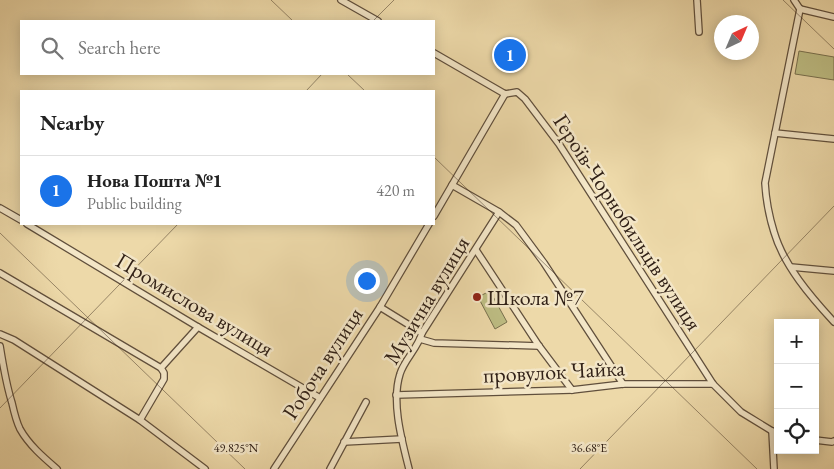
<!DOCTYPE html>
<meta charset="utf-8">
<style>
body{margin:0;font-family:"EB Garamond",serif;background:#f2f2f2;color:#222}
.controls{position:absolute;right:15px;bottom:15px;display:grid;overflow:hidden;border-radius:0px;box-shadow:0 2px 12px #0003}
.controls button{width:45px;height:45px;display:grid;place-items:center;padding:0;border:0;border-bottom:1px solid #e0e0e0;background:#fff;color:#222;font:25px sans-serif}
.compass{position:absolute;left:714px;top:15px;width:45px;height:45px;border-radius:50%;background:#fff;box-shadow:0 2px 12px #0003;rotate:44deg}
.you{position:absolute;left:366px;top:280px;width:18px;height:18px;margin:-12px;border:4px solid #fff;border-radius:50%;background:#1a73e8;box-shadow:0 0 0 8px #1a73e833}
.badge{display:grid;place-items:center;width:32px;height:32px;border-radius:50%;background:#1a73e8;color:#fff;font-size:16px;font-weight:700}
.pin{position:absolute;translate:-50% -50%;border:2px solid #fff;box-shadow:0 1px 5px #0006}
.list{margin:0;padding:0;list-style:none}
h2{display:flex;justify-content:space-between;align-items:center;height:65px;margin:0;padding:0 20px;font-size:21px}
h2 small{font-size:16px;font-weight:400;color:#767676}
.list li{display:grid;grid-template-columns:32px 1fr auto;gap:15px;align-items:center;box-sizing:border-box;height:70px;padding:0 20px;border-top:1px solid #e0e0e0}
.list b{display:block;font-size:19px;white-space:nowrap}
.list p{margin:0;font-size:16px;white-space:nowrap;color:#767676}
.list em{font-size:16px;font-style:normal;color:#767676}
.icon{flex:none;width:28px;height:28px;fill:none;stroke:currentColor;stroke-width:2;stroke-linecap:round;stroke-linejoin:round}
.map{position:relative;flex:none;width:834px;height:469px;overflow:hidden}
.search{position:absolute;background:#fff;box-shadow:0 2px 12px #0003;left:20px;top:20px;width:415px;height:55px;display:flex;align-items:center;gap:12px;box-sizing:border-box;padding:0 18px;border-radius:0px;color:#767676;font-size:19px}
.panel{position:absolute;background:#fff;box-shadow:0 2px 12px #0003;left:20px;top:90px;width:415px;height:135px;border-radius:0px}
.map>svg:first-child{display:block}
.green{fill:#bebe84;stroke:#78704e}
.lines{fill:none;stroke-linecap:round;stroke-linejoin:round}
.minor-casing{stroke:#604f3c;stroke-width:8}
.minor{stroke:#f3e6c7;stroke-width:5.5}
.ticks{fill:none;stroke:#312117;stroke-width:1;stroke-opacity:0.45}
.poi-dot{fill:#8f2418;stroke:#f3e6c7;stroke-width:2}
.labels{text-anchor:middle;stroke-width:5;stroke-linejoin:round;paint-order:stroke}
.street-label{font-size:22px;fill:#312117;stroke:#f3e6c7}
.poi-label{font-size:22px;fill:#312117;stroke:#f3e6c7;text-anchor:start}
.ticks-label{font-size:12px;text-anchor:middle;fill:#312117;stroke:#f3e6c7;stroke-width:5;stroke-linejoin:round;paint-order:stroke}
</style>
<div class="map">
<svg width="834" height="469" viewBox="0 0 834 469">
<rect width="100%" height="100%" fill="#edd9a9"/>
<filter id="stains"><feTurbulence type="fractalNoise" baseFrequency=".004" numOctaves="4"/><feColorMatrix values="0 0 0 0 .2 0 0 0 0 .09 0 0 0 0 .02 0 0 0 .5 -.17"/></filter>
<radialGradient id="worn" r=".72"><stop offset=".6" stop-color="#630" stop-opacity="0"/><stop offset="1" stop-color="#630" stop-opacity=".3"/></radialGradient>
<g class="green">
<polygon points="799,51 834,57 834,80 795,74"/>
<polygon points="490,291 507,322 495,329 478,297"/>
</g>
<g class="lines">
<defs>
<g id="minor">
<polyline points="341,0 378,21"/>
<polyline points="697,0 699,32"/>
<polyline points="794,0 800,9"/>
<path d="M800 9 765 183C766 200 769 216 774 232 784 266 811 297 834 322"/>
<polyline points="800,9 834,17"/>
<polyline points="434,53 505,94 517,92 525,99 559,144 713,384 741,412 772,431 778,433"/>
<polyline points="775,133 834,139"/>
<polyline points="452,185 499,212 516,225 544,263 623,384"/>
<polyline points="0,208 21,220"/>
<polyline points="434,216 505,94"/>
<polyline points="27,224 198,327 320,398"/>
<polyline points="476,250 539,346 572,390"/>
<polyline points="791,267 834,271"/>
<polyline points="0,273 161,368"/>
<polyline points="380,307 422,333"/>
<polyline points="0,334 14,340 140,420 205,469"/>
<polyline points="420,339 434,343 539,346"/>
<path d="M0 346C3 365 6 384 12 403 14 412 16 421 20 429 29 445 43 457 57 469"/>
<polyline points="396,395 572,390 623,384 713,384"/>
<polyline points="140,420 164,379 164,373 161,368 198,327"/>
<polyline points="772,431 774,469"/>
<polyline points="815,440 832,442 834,441"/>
<polyline points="344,442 402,439"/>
<polyline points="274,469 380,307 429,224"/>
<polyline points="330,469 366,402"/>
<path d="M409 469C402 441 391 402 400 374 404 360 418 348 422 333L499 212"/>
</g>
</defs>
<use href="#minor" class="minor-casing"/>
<use href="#minor" class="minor"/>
</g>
<path class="ticks" d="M271 0 293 21M783 0 834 49M373 21 394 0M347 74 365 91M306 91 322 74M434 157 757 469M0 233 245 469M0 408 178 224M580 469 834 206"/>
<circle class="poi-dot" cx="477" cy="297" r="5"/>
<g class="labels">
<g class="street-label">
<text transform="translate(628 222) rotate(57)" y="8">Героїв-Чорнобильців вулиця</text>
<text transform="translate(426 300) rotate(-59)" y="8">Музична вулиця</text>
<text transform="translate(195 304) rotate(31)" y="8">Промислова вулиця</text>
<text transform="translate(322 363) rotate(-57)" y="8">Робоча вулиця</text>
<text transform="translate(554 371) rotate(-3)" y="8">провулок Чайка</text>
</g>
<g class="poi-label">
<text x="487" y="305">Школа №7</text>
</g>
</g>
<g class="ticks-label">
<text x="589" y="452">36.68°E</text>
<text x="236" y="452">49.825°N</text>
</g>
<rect width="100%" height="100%" filter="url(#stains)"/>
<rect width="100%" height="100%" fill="url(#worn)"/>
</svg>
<div class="controls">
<button>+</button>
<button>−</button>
<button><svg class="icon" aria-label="locate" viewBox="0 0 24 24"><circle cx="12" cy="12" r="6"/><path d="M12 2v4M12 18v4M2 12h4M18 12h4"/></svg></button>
</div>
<svg class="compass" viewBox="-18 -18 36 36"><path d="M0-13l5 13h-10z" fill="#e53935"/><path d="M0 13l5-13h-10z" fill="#767676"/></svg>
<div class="you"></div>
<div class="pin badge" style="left:510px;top:55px">1</div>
<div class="search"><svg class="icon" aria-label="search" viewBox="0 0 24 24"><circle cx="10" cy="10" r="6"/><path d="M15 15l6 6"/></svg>Search here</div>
<section class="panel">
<h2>Nearby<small></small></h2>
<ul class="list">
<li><span class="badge">1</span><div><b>Нова Пошта №1</b><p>Public building</p></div><em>420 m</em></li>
</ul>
</section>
</div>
